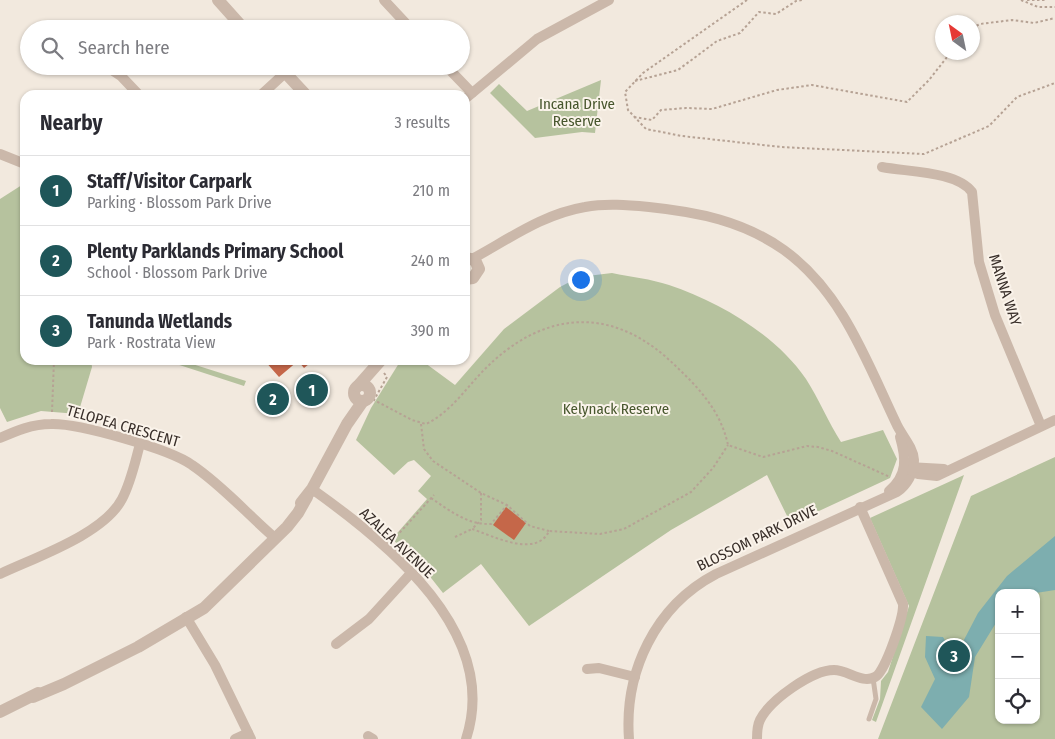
<!DOCTYPE html>
<meta charset="utf-8">
<style>
body{margin:0;font-family:"Fira Sans Condensed",sans-serif;background:#f2f2f3;color:#2b2b33}
.controls{position:absolute;right:15px;bottom:15px;display:grid;overflow:hidden;border-radius:10px;box-shadow:0 1px 4px #0004}
.controls button{width:45px;height:45px;display:grid;place-items:center;padding:0;border:0;border-bottom:1px solid #e1e1e2;background:#fff;color:#2b2b33;font:25px sans-serif}
.compass{position:absolute;left:935px;top:15px;width:45px;height:45px;border-radius:50%;background:#fff;box-shadow:0 1px 4px #0004;rotate:327deg}
.you{position:absolute;left:580px;top:279px;width:18px;height:18px;margin:-12px;border:4px solid #fff;border-radius:50%;background:#1a73e8;box-shadow:0 0 0 8px #1a73e833}
.badge{display:grid;place-items:center;width:32px;height:32px;border-radius:50%;background:#1f5659;color:#fff;font-size:16px;font-weight:700}
.pin{position:absolute;translate:-50% -50%;border:2px solid #fff;box-shadow:0 1px 5px #0006}
.list{margin:0;padding:0;list-style:none}
h2{display:flex;justify-content:space-between;align-items:center;height:65px;margin:0;padding:0 20px;font-size:21px}
h2 small{font-size:16px;font-weight:400;color:#7c7c81}
.list li{display:grid;grid-template-columns:32px 1fr auto;gap:15px;align-items:center;box-sizing:border-box;height:70px;padding:0 20px;border-top:1px solid #e1e1e2}
.list b{display:block;font-size:19px;white-space:nowrap}
.list p{margin:0;font-size:16px;white-space:nowrap;color:#7c7c81}
.list em{font-size:16px;font-style:normal;color:#7c7c81}
.icon{flex:none;width:28px;height:28px;fill:none;stroke:currentColor;stroke-width:2;stroke-linecap:round;stroke-linejoin:round}
.map{position:relative;flex:none;width:1055px;height:739px;overflow:hidden}
.search{position:absolute;background:#fff;box-shadow:0 1px 4px #0004;left:20px;top:20px;width:450px;height:55px;display:flex;align-items:center;gap:12px;box-sizing:border-box;padding:0 18px;border-radius:28px;color:#7c7c81;font-size:19px}
.panel{position:absolute;background:#fff;box-shadow:0 1px 4px #0004;left:20px;top:90px;width:450px;height:275px;border-radius:15px}
.map>svg:first-child{display:block}
.green{fill:#b6c29e;fill-rule:evenodd}
.water{fill:#7daeaf}
.building{fill:#c56749}
.lines{fill:none;stroke-linecap:round;stroke-linejoin:round}
.path{stroke:#b6a294;stroke-width:2;stroke-dasharray:2.5 2.5;stroke-linecap:butt}
.service{stroke:#cbb8aa;stroke-width:5}
.minor{stroke:#cbb8aa;stroke-width:10}
.tertiary{stroke:#cbb8aa;stroke-width:12}
.labels{text-anchor:middle;stroke-width:4;stroke-linejoin:round;paint-order:stroke}
.park-label{font-size:15px;fill:#47562d;stroke:#faf3ea}
.street-label{font-size:15px;fill:#382e29;stroke:#faf3ea}
</style>
<div class="map">
<svg width="1055" height="739" viewBox="0 0 1055 739">
<rect width="100%" height="100%" fill="#f2e9de"/>
<g class="green">
<polygon points="601,80 595,133 582,132 535,138 490,93 499,84 527,111"/>
<polygon points="25,183 25,360 91,360 92,367 78,414 41,411 7,422 0,408 0,199"/>
<path d="M612 273C631 277 651 279 669 285 719 302 775 334 806 379 819 399 828 422 841 442L883 430 897 459 890 478 791 524 767 475 671 530 529 626 481 564 443 593 420 564 392 539 427 499 418 491 431 476 414 460 408 462 394 475 356 440 371 408 401 360H421L455 385 504 329 560 287 579 277Z"/>
<polygon points="164,360 187,360 186,362 246,381 244,386"/>
<path d="M1055 457V739H878L971 496ZM999 593H1036V720H999Z"/>
<polygon points="964,475 876,722 872,720 880,699 881,681 888,672 909,606 870,518"/>
</g>
<polygon class="water" points="1055,536 1055,590 1036,593 999,593 999,618 975,657 969,697 942,729 921,707 935,679 925,657 926,636 943,637 955,657 978,613 1007,576"/>
<g class="building">
<polygon points="264,360 314,360 304,368 298,361 279,377"/>
<polygon points="506,507 526,523 514,540 493,525"/>
</g>
<g class="lines">
<g class="path">
<polyline points="747,0 643,73 625,92 628,110 646,129 682,136 781,147 924,154 989,126 1017,97 1055,83"/>
<polyline points="1021,0 1038,7 1055,7"/>
<polyline points="1027,0 1046,0"/>
<polyline points="972,28 980,24 1012,20 1034,23 1055,18"/>
<polyline points="635,81 678,70 717,41 740,33 759,12 776,14 796,1 802,0"/>
<polyline points="634,117 652,120 661,110 686,108 712,109 777,90 812,85 907,102 929,80 951,52"/>
<path d="M384 373 387 377 374 400 412 420 426 424C451 412 466 388 484 370 539 314 605 304 666 357 693 382 720 407 728 445L763 457 807 446 818 447 832 451 890 477"/>
<polyline points="52,412 54,360"/>
<polyline points="421,424 424,449 433,461 481,493 507,505 530,526 549,531"/>
<path d="M481 493V520L472 529C491 535 536 559 549 531L600 534 624 529 691 492 713 468 728 445"/>
<path d="M431 498C450 511 468 525 491 524L507 505"/>
<polyline points="455,537 472,529"/>
<polyline points="393,540 434,495"/>
</g>
<polyline class="service" points="869,719 876,699 873,678"/>
<g class="minor">
<polyline points="384,0 411,29"/>
<polyline points="106,66 121,76 139,95"/>
<polyline points="446,66 472,93"/>
<polyline points="261,95 285,73"/>
<polyline points="465,99 537,39 609,0"/>
<polyline points="0,154 25,164"/>
<path d="M882 167C907 172 957 171 972 192L979 262 995 315 1041 426"/>
<path d="M472 259C509 239 543 214 585 207 606 203 628 205 649 207 698 212 743 221 784 250 842 292 866 360 896 423 901 435 913 446 914 460 914 473 907 485 897 492L716 574C655 606 624 672 629 739"/>
<path d="M0 438C16 431 32 424 51 424 78 423 170 449 192 465 223 486 247 514 275 538"/>
<polyline points="905,467 918,474 937,476 1055,420"/>
<polyline points="908,467 944,469"/>
<path d="M312 489C388 543 501 633 466 739"/>
<path d="M889 491C908 475 906 458 900 437"/>
<path d="M0 574C36 557 104 534 122 499 131 482 135 462 140 444"/>
<polyline points="186,617 215,665 251,739"/>
<polyline points="336,644 369,619 411,573"/>
<polyline points="587,669 599,668 635,677"/>
<polyline points="368,736 373,739"/>
<polyline points="235,739 248,733"/>
<path d="M757 739C757 732 757 726 760 720 770 700 812 670 834 670 848 670 862 684 875 677 885 673 904 616 903 604L860 507"/>
</g>
<g class="tertiary">
<polyline points="218,0 244,29"/>
<polyline points="279,66 306,95"/>
<polyline points="465,258 475,260 479,269 473,278 465,279"/>
<circle cx="362" cy="393" r="8"/>
<polyline points="358,386 381,360"/>
<polyline points="301,503 312,489 347,424 363,401"/>
<polyline points="33,697 64,684 138,647 204,608 287,527 298,513 307,497"/>
<polyline points="0,712 38,693"/>
</g>
</g>
<g class="labels">
<g class="park-label">
<text x="577" y="109">Incana Drive<tspan x="577" dy="17">Reserve</tspan></text>
<text x="616" y="414">Kelynack Reserve</text>
</g>
<g class="street-label">
<text transform="translate(1005 290) rotate(72)" y="5">MANNA WAY</text>
<text transform="translate(123 426) rotate(16)" y="5">TELOPEA CRESCENT</text>
<text transform="translate(757 538) rotate(-26)" y="5">BLOSSOM PARK DRIVE</text>
<text transform="translate(397 543) rotate(43)" y="5">AZALEA AVENUE</text>
</g>
</g>
</svg>
<div class="controls">
<button>+</button>
<button>−</button>
<button><svg class="icon" aria-label="locate" viewBox="0 0 24 24"><circle cx="12" cy="12" r="6"/><path d="M12 2v4M12 18v4M2 12h4M18 12h4"/></svg></button>
</div>
<svg class="compass" viewBox="-18 -18 36 36"><path d="M0-13l5 13h-10z" fill="#e53935"/><path d="M0 13l5-13h-10z" fill="#7c7c81"/></svg>
<div class="you"></div>
<div class="pin badge" style="left:312px;top:390px">1</div>
<div class="pin badge" style="left:273px;top:399px">2</div>
<div class="pin badge" style="left:954px;top:656px">3</div>
<div class="search"><svg class="icon" aria-label="search" viewBox="0 0 24 24"><circle cx="10" cy="10" r="6"/><path d="M15 15l6 6"/></svg>Search here</div>
<section class="panel">
<h2>Nearby<small>3 results</small></h2>
<ul class="list">
<li><span class="badge">1</span><div><b>Staff/Visitor Carpark</b><p>Parking · Blossom Park Drive</p></div><em>210 m</em></li>
<li><span class="badge">2</span><div><b>Plenty Parklands Primary School</b><p>School · Blossom Park Drive</p></div><em>240 m</em></li>
<li><span class="badge">3</span><div><b>Tanunda Wetlands</b><p>Park · Rostrata View</p></div><em>390 m</em></li>
</ul>
</section>
</div>
